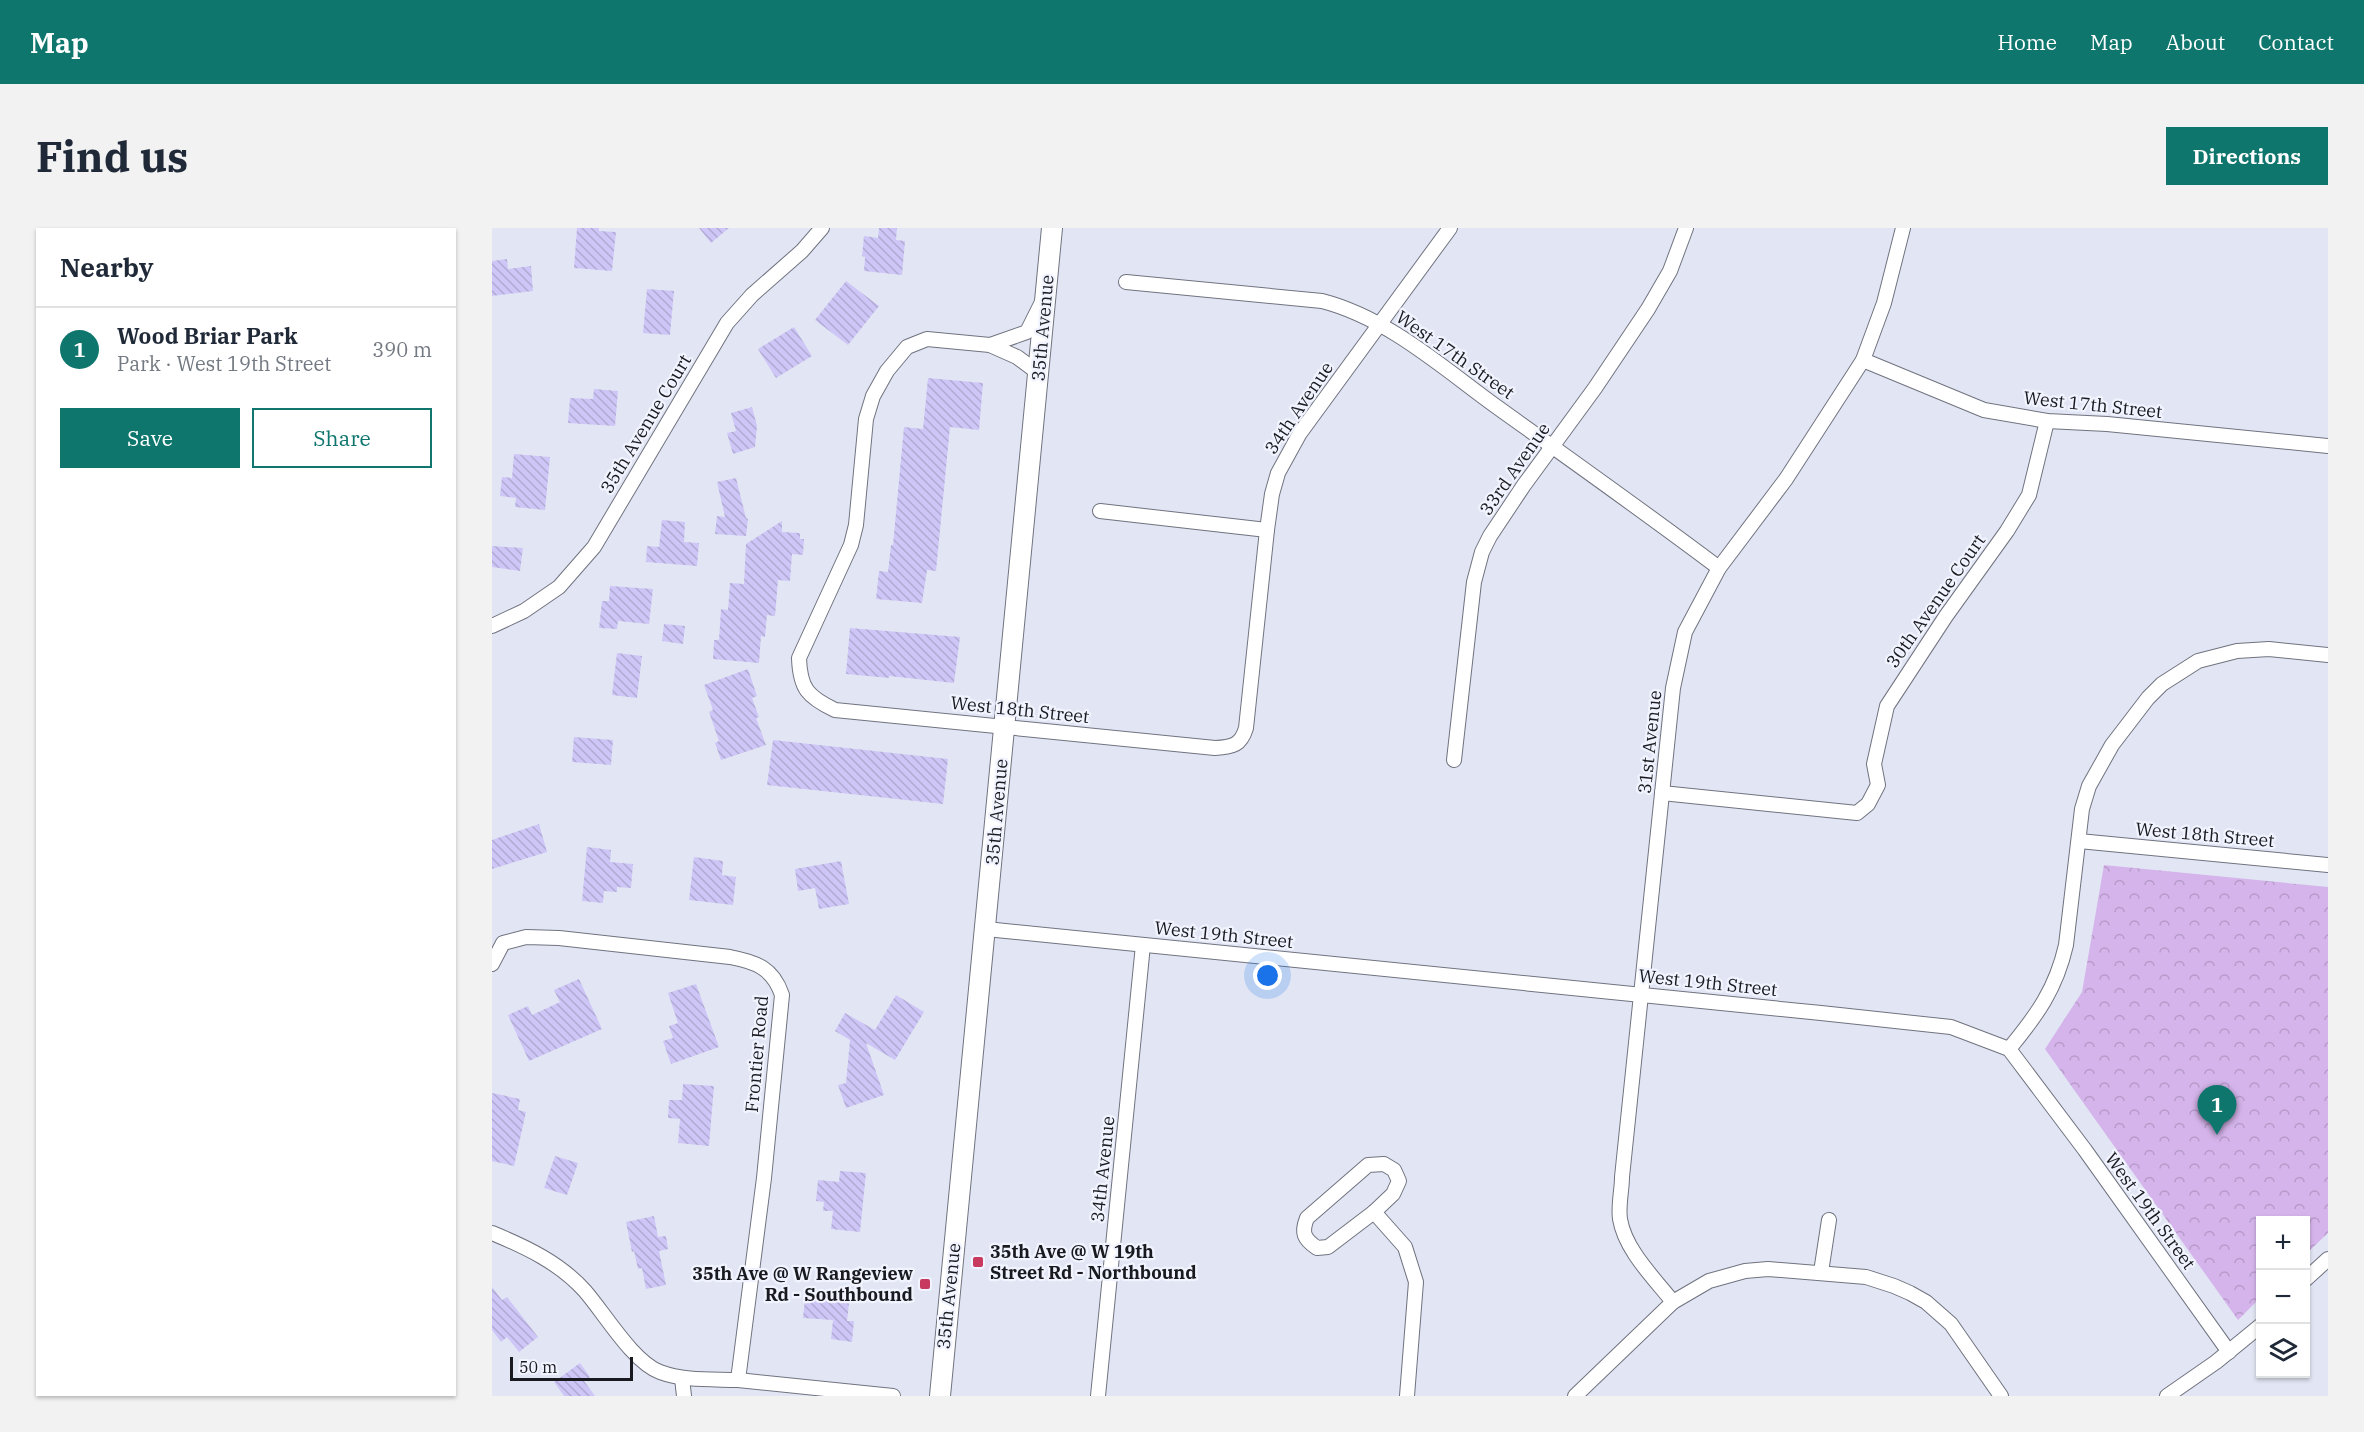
<!DOCTYPE html>
<meta charset="utf-8">
<style>
body{margin:0;font-family:"IBM Plex Serif",serif;background:#f2f2f3;color:#1f2937}
.controls{position:absolute;right:18px;bottom:18px;display:grid;overflow:hidden;border-radius:0px;box-shadow:0 2px 4px #0004}
.controls button{width:54px;height:54px;display:grid;place-items:center;padding:0;border:0;border-bottom:2px solid #e0e1e3;background:#fff;color:#1f2937;font:30px sans-serif}
.scale{position:absolute;left:18px;bottom:15px;width:123px;box-sizing:border-box;padding-left:6px;border:3px solid #191a1f;border-top:0;font-size:16px;line-height:21px;white-space:nowrap;color:#191a1f;-webkit-text-stroke:4px #f1f4ff;paint-order:stroke}
.you{position:absolute;left:776px;top:748px;width:21px;height:21px;margin:-15px;border:4px solid #fff;border-radius:50%;background:#1a73e8;box-shadow:0 0 0 9px #1a73e833}
.badge{display:grid;place-items:center;width:39px;height:39px;border-radius:50%;background:#0f766e;color:#fff;font-size:20px;font-weight:700}
.pin{position:absolute;translate:-50% -50px;filter:drop-shadow(0 2px 3px #0008)}
.pin::after{content:'';position:absolute;top:32px;width:21px;height:18px;background:inherit;clip-path:polygon(0 0,100% 0,50% 100%)}
.list{margin:0;padding:0;list-style:none}
h2{display:flex;justify-content:space-between;align-items:center;height:78px;margin:0;padding:0 24px;font-size:26px}
h2 small{font-size:20px;font-weight:400;color:#747a83}
.list li{display:grid;grid-template-columns:39px 1fr auto;gap:18px;align-items:center;box-sizing:border-box;height:84px;padding:0 24px;border-top:2px solid #e0e1e3}
.list b{display:block;font-size:22px;white-space:nowrap}
.list p{margin:0;font-size:20px;white-space:nowrap;color:#747a83}
.list em{font-size:20px;font-style:normal;color:#747a83}
.actions{display:flex;gap:12px;padding:18px 24px}
.actions a{flex:1;padding:14px 0;border:2px solid #0f766e;border-radius:0px;text-align:center;font-size:21px;color:#0f766e}
.actions .main{background:#0f766e;color:#fff}
.icon{flex:none;width:33px;height:33px;fill:none;stroke:currentColor;stroke-width:2;stroke-linecap:round;stroke-linejoin:round}
.map{position:relative;flex:none;width:1836px;height:1168px;overflow:hidden;border-radius:0px}
header{display:flex;align-items:center;gap:36px;box-sizing:border-box;height:84px;padding:0 30px;background:#0f766e;color:#fff}
header strong{font-size:28px}
nav{display:flex;gap:33px;margin-inline-start:auto;font-size:21px}
.intro{display:flex;align-items:center;justify-content:space-between;box-sizing:border-box;height:144px;padding:0 36px}
h1{margin:0;font-size:42px}
.button{padding:15px 27px;border-radius:0px;background:#0f766e;color:#fff;font-size:21px;font-weight:700}
main{display:flex;gap:36px;padding:0 36px}
aside{flex:1;background:#fff;border-radius:0px;box-shadow:0 2px 4px #0004}
.map>svg:first-child{display:block}
.park{fill:url(#park-crowns)}
.building{fill:url(#building-back-hatch)}
.lines{fill:none;stroke-linecap:round;stroke-linejoin:round}
.street-casing{stroke:#70737f;stroke-width:16}
.secondary-casing{stroke:#70737f;stroke-width:22}
.street{stroke:#fff;stroke-width:14}
.secondary{stroke:#fff;stroke-width:20}
.poi-dot{fill:#c83960;stroke:#f1f4ff;stroke-width:2}
.labels{text-anchor:middle;stroke-width:4.5;stroke-linejoin:round;paint-order:stroke}
.street-label{font-size:18px;fill:#191a1f;stroke:#f1f4ff}
.poi-label{font-size:18px;font-weight:bold;fill:#191a1f;stroke:#f1f4ff;text-anchor:start}
</style>
<header>
<strong>Map</strong>
<nav><a>Home</a><a>Map</a><a>About</a><a>Contact</a></nav>
</header>
<div class="intro"><h1>Find us</h1><a class="button">Directions</a></div>
<main>
<aside>
<h2>Nearby<small></small></h2>
<ul class="list">
<li><span class="badge">1</span><div><b>Wood Briar Park</b><p>Park · West 19th Street</p></div><em>390 m</em></li>
</ul>
<div class="actions"><a class="main">Save</a><a>Share</a></div>
</aside>
<div class="map">
<svg width="1836" height="1168" viewBox="0 0 1836 1168">
<defs>
<pattern id="park-crowns" width="20" height="18" patternUnits="userSpaceOnUse" patternTransform="scale(1.5)"><rect width="20" height="18" fill="#d5b4eb"/><path d="M2 6a3 3 0 1 1 6 0M12 15a3 3 0 1 1 6 0" fill="none" stroke="#b69ac9"/></pattern>
<pattern id="building-back-hatch" width="6" height="6" patternUnits="userSpaceOnUse" patternTransform="scale(1.5)"><rect width="6" height="6" fill="#cec6f7"/><path d="M-1 5l2 2M0 0l6 6M5-1l2 2" fill="none" stroke="#b0aad3"/></pattern>
</defs>
<rect width="100%" height="100%" fill="#e2e6f4"/>
<polygon class="park" points="1612,637 1836,659 1836,1005 1814,1026 1814,992 1768,992 1768,1070 1746,1092 1553,821 1590,764"/>
<g class="building">
<polygon points="85,0 107,0 107,3 124,4 120,43 82,40"/>
<polygon points="207,0 237,0 219,15"/>
<polygon points="387,0 405,0 404,12 413,13 410,47 372,43 373,29 370,28 372,8 386,10"/>
<polygon points="15,31 16,41 39,38 41,63 0,68 0,33"/>
<polygon points="354,53 387,78 356,117 323,92"/>
<polygon points="155,61 182,63 178,107 151,105"/>
<polygon points="302,99 320,128 284,150 266,121"/>
<polygon points="436,150 491,155 487,202 458,199 444,343 435,342 430,375 384,371 387,343 396,344 399,317 401,317 412,199 431,201"/>
<polygon points="102,161 126,163 123,198 76,195 78,170 101,171"/>
<polygon points="260,179 265,198 263,219 241,226 235,205 244,203 239,185"/>
<polygon points="22,226 58,229 53,282 23,279 24,270 8,268 10,249 20,250"/>
<polygon points="244,250 254,290 256,291 254,308 223,306 225,288 233,289 225,254"/>
<polygon points="170,292 193,294 192,314 207,315 205,338 154,334 155,318 167,319"/>
<polygon points="290,293 290,304 308,305 308,311 312,311 311,327 300,326 298,353 286,352 283,388 275,387 273,409 269,408 267,435 221,431 222,412 227,412 229,381 236,382 238,355 252,356 254,316"/>
<polygon points="0,318 31,320 28,343 0,339"/>
<polygon points="118,358 161,361 157,396 126,393 125,401 107,400 110,373 117,373"/>
<polygon points="172,396 193,398 191,416 170,413"/>
<polygon points="358,400 468,409 462,455 397,448 397,450 354,446"/>
<polygon points="125,425 150,428 145,470 120,467"/>
<polygon points="256,441 265,468 260,470 267,489 264,490 274,517 229,532 223,515 227,513 217,484 221,482 212,457"/>
<polygon points="82,509 121,512 119,537 80,534"/>
<polygon points="281,512 456,531 451,576 275,557"/>
<polygon points="47,596 55,624 0,641 0,612"/>
<polygon points="95,619 119,622 118,634 141,636 139,660 125,659 125,664 112,663 111,675 90,673"/>
<polygon points="202,629 231,633 230,647 244,649 241,677 197,672"/>
<polygon points="349,633 357,676 327,681 323,660 306,663 303,641"/>
<polygon points="87,751 110,801 37,833 16,787 36,778 40,787 68,774 62,762"/>
<polygon points="204,756 227,819 179,836 171,813 181,810 177,798 186,795 176,765"/>
<polygon points="404,767 432,784 403,832 374,815 392,867 354,880 346,857 354,855 358,812 343,803 353,785 383,802"/>
<polygon points="191,856 222,858 217,918 186,915 188,891 176,890 177,872 190,872"/>
<polygon points="0,865 28,871 26,882 34,884 22,938 0,933"/>
<polygon points="63,928 86,935 75,967 52,960"/>
<polygon points="348,943 374,945 368,1004 339,1001 341,983 331,983 332,974 324,973 326,952 347,954"/>
<polygon points="162,988 166,1009 174,1008 176,1021 167,1023 174,1057 154,1061 150,1040 146,1041 142,1023 140,1024 134,994"/>
<polygon points="0,1059 10,1072 15,1069 46,1109 27,1124 15,1109 9,1114 0,1102"/>
<polygon points="314,1061 358,1066 355,1093 362,1093 360,1114 339,1111 341,1092 311,1090"/>
<polygon points="88,1135 98,1149 92,1153 103,1168 72,1168 62,1154"/>
</g>
<g class="lines">
<defs>
<g id="street">
<path d="M634 54 830 73C896 90 951 140 1005 179 1079 232 1154 285 1227 340"/>
<polyline points="498,117 535,104 550,74"/>
<polyline points="1371,132 1492,182 1555,193 1615,196 1836,218"/>
<path d="M548 146 525 129 498 117 435 111 415 119 395 143 381 168 374 191 364 297 359 317 307 430C308 461 316 469 343 482L723 520C741 519 749 517 754 500L775 302 780 266 786 245 808 205 958 0"/>
<polyline points="608,283 775,302"/>
<polyline points="0,398 32,383 67,359 102,319 235,95 260,67 310,23 330,0"/>
<polyline points="962,532 982,354 990,324 998,308 1032,257 1103,160 1156,81 1178,43 1194,0"/>
<polyline points="1170,565 1365,585 1376,576 1386,557 1382,536 1395,478 1454,388 1515,303 1537,267 1555,193"/>
<polyline points="1587,613 1836,637"/>
<polyline points="494,701 1329,785 1459,799 1517,821 1593,922 1737,1124"/>
<path d="M0 736 11 715 34 709 67 710 238 729C264 734 281 740 290 767L272 950 246 1152C220 1151 192 1153 168 1144 141 1134 113 1086 93 1063 68 1035 34 1019 0 1005"/>
<path d="M1517 821C1545 787 1564 761 1574 717L1590 581 1597 558 1620 517 1656 470 1670 456 1706 433 1745 423 1777 421 1836 427"/>
<path d="M892 936 902 942 907 953 901 966 882 984 836 1019 825 1020C812 1011 809 1005 815 990L876 937Z"/>
<polyline points="882,984 913,1019 924,1054 915,1168"/>
<polyline points="1329,1044 1337,992"/>
<polyline points="1814,1051 1836,1031"/>
<path d="M1181 1074C1162 1050 1133 1022 1128 991 1126 978 1130 962 1130 949L1181 460 1193 404 1227 340 1294 251 1371 132 1392 75 1411 0"/>
<polyline points="190,1150 192,1168"/>
<polyline points="246,1152 401,1168"/>
<polyline points="606,1168 651,717"/>
<polyline points="1083,1168 1181,1074 1217,1053 1253,1043 1276,1041 1374,1049 1402,1058 1418,1065 1434,1074 1459,1096 1509,1168"/>
<polyline points="1675,1168 1724,1134 1768,1098"/>
</g>
<polyline id="secondary" points="448,1168 560,0"/>
</defs>
<use href="#street" class="street-casing"/>
<use href="#secondary" class="secondary-casing"/>
<use href="#street" class="street"/>
<use href="#secondary" class="secondary"/>
</g>
<g class="poi-dot">
<rect x="480" y="1028" width="12" height="12" rx="3"/>
<rect x="427" y="1050" width="12" height="12" rx="3"/>
</g>
<g class="labels">
<g class="street-label">
<text transform="translate(551 100) rotate(-85)" y="6">35th Avenue</text>
<text transform="translate(963 127) rotate(35)" y="6">West 17th Street</text>
<text transform="translate(1601 177) rotate(6)" y="6">West 17th Street</text>
<text transform="translate(807 180) rotate(-56)" y="6">34th Avenue</text>
<text transform="translate(154 196) rotate(-59)" y="6">35th Avenue Court</text>
<text transform="translate(1023 241) rotate(-55)" y="6">33rd Avenue</text>
<text transform="translate(1444 373) rotate(-55)" y="6">30th Avenue Court</text>
<text transform="translate(528 482) rotate(6)" y="6">West 18th Street</text>
<text transform="translate(1158 514) rotate(-84)" y="6">31st Avenue</text>
<text transform="translate(505 584) rotate(-85)" y="6">35th Avenue</text>
<text transform="translate(1713 607) rotate(5)" y="6">West 18th Street</text>
<text transform="translate(732 707) rotate(6)" y="6">West 19th Street</text>
<text transform="translate(1216 755) rotate(6)" y="6">West 19th Street</text>
<text transform="translate(265 826) rotate(-85)" y="6">Frontier Road</text>
<text transform="translate(611 941) rotate(-84)" y="6">34th Avenue</text>
<text transform="translate(1658 983) rotate(54)" y="6">West 19th Street</text>
<text transform="translate(457 1068) rotate(-84)" y="6">35th Avenue</text>
</g>
<g class="poi-label">
<text x="498" y="1030">35th Ave @ W 19th<tspan x="498" dy="21">Street Rd - Northbound</tspan></text>
<text x="421" y="1052" text-anchor="end">35th Ave @ W Rangeview<tspan x="421" dy="21">Rd - Southbound</tspan></text>
</g>
</g>
</svg>
<div class="controls">
<button>+</button>
<button>−</button>
<button><svg class="icon" aria-label="layers" viewBox="0 0 24 24"><path d="M12 4l9 5-9 5-9-5zM3 14l9 5 9-5"/></svg></button>
</div>
<div class="scale">50 m</div>
<div class="you"></div>
<div class="pin badge" style="left:1725px;top:907px">1</div>
</div>
</main>
